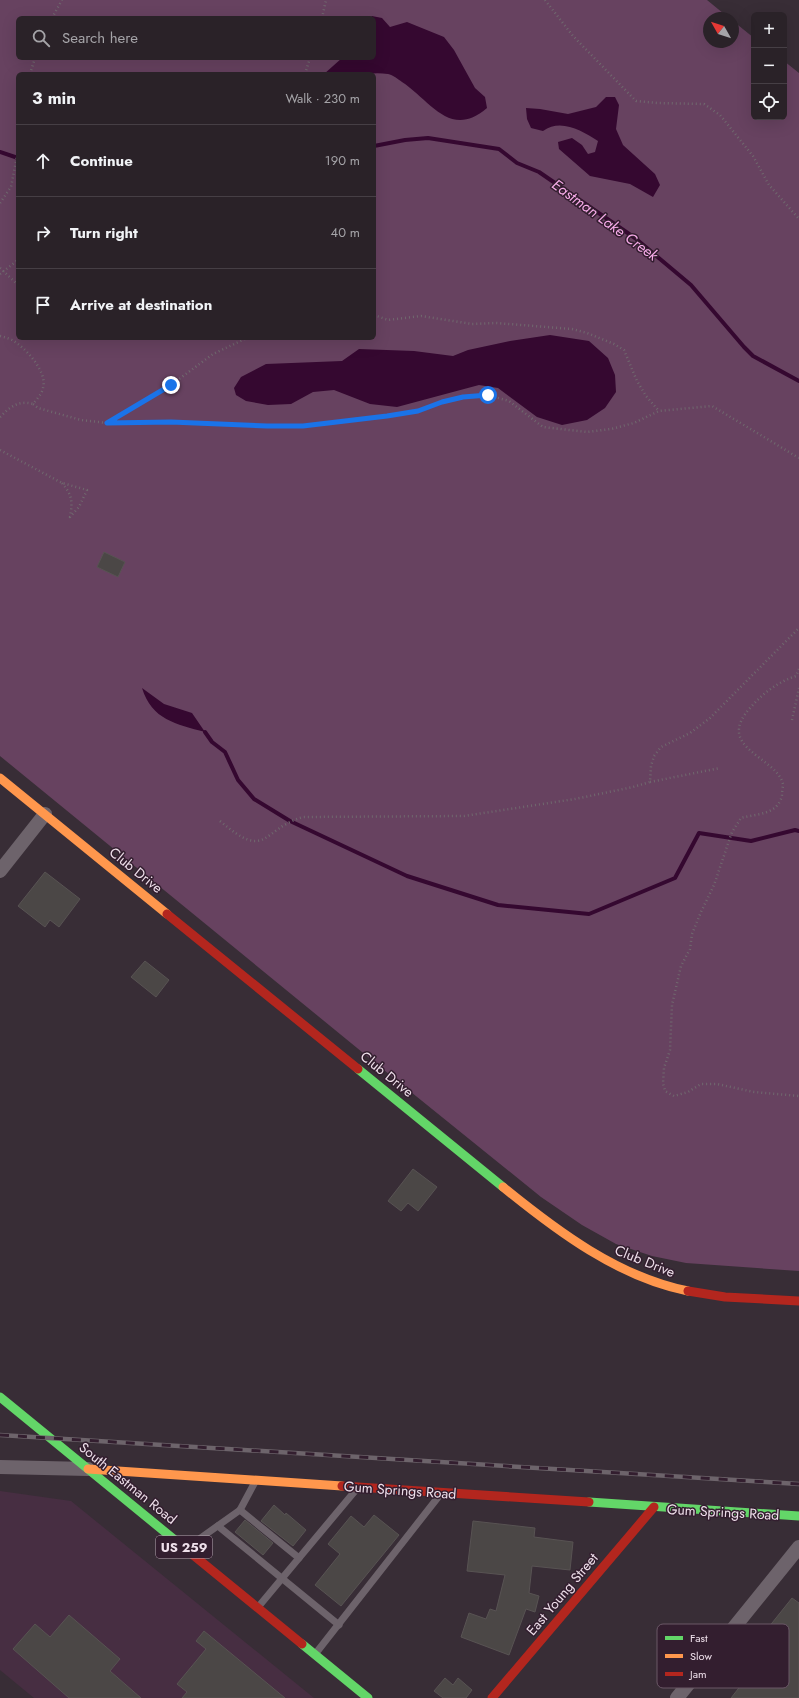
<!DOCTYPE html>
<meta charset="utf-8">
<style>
body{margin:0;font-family:Jost,sans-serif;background:#322a30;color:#f1f3f6}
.controls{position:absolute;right:12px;top:12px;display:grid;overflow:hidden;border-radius:6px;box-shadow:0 4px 16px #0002}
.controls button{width:36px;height:36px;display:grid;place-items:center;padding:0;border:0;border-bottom:1px solid #463f45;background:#2a2228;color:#f1f3f6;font:20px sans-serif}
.compass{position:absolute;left:703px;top:12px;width:36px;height:36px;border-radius:50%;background:#2a2228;box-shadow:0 4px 16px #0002;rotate:309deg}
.stop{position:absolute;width:12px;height:12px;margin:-9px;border:3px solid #1a73e8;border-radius:50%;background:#fff}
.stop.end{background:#1a73e8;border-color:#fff;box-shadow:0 1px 4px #0008}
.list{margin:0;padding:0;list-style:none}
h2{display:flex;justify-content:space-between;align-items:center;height:52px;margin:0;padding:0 16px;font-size:17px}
h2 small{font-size:13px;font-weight:400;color:#a5a4a8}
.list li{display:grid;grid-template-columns:26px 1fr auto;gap:12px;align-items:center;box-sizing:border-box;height:72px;padding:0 16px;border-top:1px solid #463f45}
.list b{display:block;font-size:15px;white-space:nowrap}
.list em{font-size:13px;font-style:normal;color:#a5a4a8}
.icon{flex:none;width:22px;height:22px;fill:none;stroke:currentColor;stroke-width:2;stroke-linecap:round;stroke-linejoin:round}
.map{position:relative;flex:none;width:799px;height:1698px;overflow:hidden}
.search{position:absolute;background:#2a2228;box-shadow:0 4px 16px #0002;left:16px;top:16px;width:360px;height:44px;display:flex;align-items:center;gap:10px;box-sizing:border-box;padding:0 14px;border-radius:6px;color:#a5a4a8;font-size:15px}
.panel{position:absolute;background:#2a2228;box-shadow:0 4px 16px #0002;left:16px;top:72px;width:360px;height:268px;border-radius:6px}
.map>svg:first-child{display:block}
.built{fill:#472e42}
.green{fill:#674260;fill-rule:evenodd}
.water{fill:#350830}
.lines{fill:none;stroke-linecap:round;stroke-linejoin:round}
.stream{stroke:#350830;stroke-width:4}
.building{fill:#4b4746;stroke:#585353}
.path{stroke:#70686e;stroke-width:2.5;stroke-dasharray:1 3;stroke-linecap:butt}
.lane{stroke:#6d636b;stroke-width:7}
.street{stroke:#6d636b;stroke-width:14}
.fast{stroke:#63d668;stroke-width:9}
.slow{stroke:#ff974d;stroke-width:9}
.jam{stroke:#b3261e;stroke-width:9}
.rail-casing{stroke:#6d646b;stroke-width:4.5}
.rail{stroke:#331e2f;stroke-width:3;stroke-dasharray:9;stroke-linecap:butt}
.route{stroke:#1a73e8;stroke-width:5}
.labels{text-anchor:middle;stroke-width:3;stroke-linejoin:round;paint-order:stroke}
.shield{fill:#331e2f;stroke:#b7a6b3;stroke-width:1}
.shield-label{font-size:13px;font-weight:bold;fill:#efe0eb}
.street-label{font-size:14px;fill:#efe0eb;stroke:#331e2f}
.water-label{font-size:15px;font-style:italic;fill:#f7abe9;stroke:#331e2f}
.key{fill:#331e2f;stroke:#6b5867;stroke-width:1}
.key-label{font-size:11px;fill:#efe0eb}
</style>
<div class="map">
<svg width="799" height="1698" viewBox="0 0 799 1698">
<rect width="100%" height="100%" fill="#382d36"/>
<polygon class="built" points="0,1491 71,1501 314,1698 34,1698 0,1670"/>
<path class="green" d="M0 0H707L729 18H709V42H733V21L754 38V117H784V61L799 73V1271L686 1263 652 1256 616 1244 582 1225 541 1197 406 1088 0 756ZM18 18H374V58H18ZM18 74H374V338H18Z"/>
<g class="water">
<path d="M372 16 382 18 390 27 407 22 444 37 454 50 475 88 485 97 487 108C450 140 430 100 402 82 398 79 393 75 388 74 381 73 374 73 367 74 353 76 338 74 324 74L342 58H374V18H370Z"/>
<path d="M606 97H615L619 105 616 129 623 145 655 174 660 185 653 197 630 184 590 176 559 149 558 142 572 138 582 145 588 154 595 152 598 141C582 131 561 118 543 131L531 128 527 119 526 108 540 109 568 114 596 107Z"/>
<polygon points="550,335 589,341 608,358 615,375 616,392 605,408 587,420 562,425 537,417 498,388 479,385 397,407 370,404 334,390 313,392 291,404 268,405 246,401 236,395 234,388 241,377 266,364 342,361 359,349 414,351 453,356 468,350 510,341"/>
<path d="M142 688 164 704 192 713 205 732C176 724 152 720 142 688Z"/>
</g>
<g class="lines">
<g class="stream">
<polyline points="374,146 405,140 428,138 499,149 517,163 539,172 635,238 691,285 744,347 753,356 799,381"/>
<polyline points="0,152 18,158"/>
<polyline points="205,732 212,742 225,752 238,780 254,799 290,821 407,876 498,905 589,914 675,878 699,833 751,841 795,830 799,831"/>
</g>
</g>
<g class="building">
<polygon points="104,552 125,562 118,577 97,567"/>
<polygon points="45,872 80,899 59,927 50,920 45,927 18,906"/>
<polygon points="145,961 169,980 156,997 131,977"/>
<polygon points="413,1169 437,1187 418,1211 408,1203 401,1211 388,1201"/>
<polygon points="274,1505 285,1515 286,1513 306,1530 293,1546 261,1521"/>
<polygon points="374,1515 399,1535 341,1606 315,1585 340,1554 328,1544 351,1516 364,1527"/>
<polygon points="245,1520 273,1543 263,1555 235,1532"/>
<polygon points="473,1521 535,1528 534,1537 573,1542 570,1570 532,1566 529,1593 539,1596 535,1612 526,1609 509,1655 461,1637 469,1613 486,1619 490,1609 496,1611 505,1575 467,1571"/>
<polygon points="792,1598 799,1603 799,1698 731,1698 749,1675 731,1661 738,1653 744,1658"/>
<polygon points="69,1615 120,1659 110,1671 141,1698 69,1698 13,1649 35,1624 50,1637"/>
<polygon points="204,1631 285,1698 182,1698 187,1692 177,1684 206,1649 196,1641"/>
<polygon points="445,1678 453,1685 458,1678 472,1690 466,1698 443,1698 434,1691"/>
</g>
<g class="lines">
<g class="path">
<polyline points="545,0 573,36 636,101 658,103 704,104 720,115 753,156 769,185 799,219"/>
<polyline points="52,18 62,0"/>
<polyline points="322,18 326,0"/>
<polyline points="30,74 35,58"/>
<polyline points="305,74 310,58"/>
<polyline points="0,203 11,187 18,151"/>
<polyline points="0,268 18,285"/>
<polyline points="0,274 18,260"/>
<polyline points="374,315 388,320 421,316 472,324 496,323 572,329 587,333 614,344 624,350 637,381 646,396 659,411"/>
<path d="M0 336C4 337 8 338 12 340 25 347 48 372 43 388 42 394 36 400 33 404L38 408 81 420 107 423 171 422 267 426H303L342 422 418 411 442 401 463 397 488 395 509 401 543 427 587 432 611 429 634 423 659 411 712 406 799 458"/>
<path d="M0 417C10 407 18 400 33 404"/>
<polyline points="108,423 171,385 213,354 247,338"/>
<path d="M0 450 62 483 87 490 79 507 70 517C73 501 72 495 62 483"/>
<path d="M799 669 796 676C778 682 763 693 751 707 713 748 776 756 783 784 783 787 782 791 782 794 782 799 778 806 773 809 764 815 751 815 741 818L732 832 714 885 701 912 692 934 690 949 681 966 672 1005 670 1050 664 1068 663 1083 665 1091 674 1096 688 1092 701 1084H717L754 1092 799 1096"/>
<polyline points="792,720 799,688"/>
<polyline points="650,782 720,768"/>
<path d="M220 821C268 862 261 829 303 817L464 816 575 799 633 787 650 782 651 766 654 756 661 747 690 733 710 718 799 628"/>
</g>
<g class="lane">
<polyline points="240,1510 255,1482"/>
<polyline points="218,1526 339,1625"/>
<polyline points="188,1547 240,1510 299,1558 259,1606"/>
<polyline points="299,1558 355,1491"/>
<polyline points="316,1653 439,1496"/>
</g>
<g class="street">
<polyline points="0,871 45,814"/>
<polyline points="0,1467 88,1469"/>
<polyline points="677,1698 799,1547"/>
</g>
<g class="fast">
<polyline points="358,1069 503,1187"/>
<polyline points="0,1397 176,1541"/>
<polyline points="589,1502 799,1516"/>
<polyline points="302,1644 368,1698"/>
</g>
<g class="slow">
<polyline points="0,778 167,914"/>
<path d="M503 1187C557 1231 618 1277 688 1291"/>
<polyline points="88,1469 342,1486"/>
</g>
<g class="jam">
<polyline points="167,914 358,1069"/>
<polyline points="688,1291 725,1297 799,1301"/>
<polyline points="342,1486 589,1502"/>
<polyline points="176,1541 302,1644"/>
<polyline points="492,1698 654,1507"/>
</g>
<defs>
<polyline id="rail" points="0,1435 799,1484"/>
</defs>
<use href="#rail" class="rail-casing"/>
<use href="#rail" class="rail"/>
</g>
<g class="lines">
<polyline class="route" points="171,385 107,423 171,422 267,426 303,426 387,416 418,411 442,402 463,397 488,395"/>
</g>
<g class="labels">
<rect class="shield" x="156" y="1536" width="56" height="22" rx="3"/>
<g class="shield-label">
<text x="184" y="1552">US 259</text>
</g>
<g class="street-label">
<text transform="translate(136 870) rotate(39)" y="5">Club Drive</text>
<text transform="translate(387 1074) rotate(39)" y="5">Club Drive</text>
<text transform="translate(645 1261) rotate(22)" y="5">Club Drive</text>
<text transform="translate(128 1483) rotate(39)" y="5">South Eastman Road</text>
<text transform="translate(400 1490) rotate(4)" y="5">Gum Springs Road</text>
<text transform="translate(723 1512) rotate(3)" y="5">Gum Springs Road</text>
<text transform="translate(562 1594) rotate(-50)" y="5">East Young Street</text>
</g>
<g class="water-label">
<text transform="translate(605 220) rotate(36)" y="5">Eastman Lake Creek</text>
</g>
</g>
<rect x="657" y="1624" width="132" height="64" rx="6" class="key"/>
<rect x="665" y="1636" width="18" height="4" fill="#63d668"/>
<rect x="665" y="1654" width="18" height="4" fill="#ff974d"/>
<rect x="665" y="1672" width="18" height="4" fill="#b3261e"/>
<g class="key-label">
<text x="690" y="1642">Fast</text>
<text x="690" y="1660">Slow</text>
<text x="690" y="1678">Jam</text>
</g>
</svg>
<div class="controls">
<button>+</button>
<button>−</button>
<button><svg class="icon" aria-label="locate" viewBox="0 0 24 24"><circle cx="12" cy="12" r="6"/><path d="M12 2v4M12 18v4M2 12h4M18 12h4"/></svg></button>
</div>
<svg class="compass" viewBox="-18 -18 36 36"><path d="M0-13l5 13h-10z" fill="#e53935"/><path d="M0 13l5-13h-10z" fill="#a5a4a8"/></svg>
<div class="stop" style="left:488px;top:395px"></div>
<div class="stop end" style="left:171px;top:385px"></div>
<div class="search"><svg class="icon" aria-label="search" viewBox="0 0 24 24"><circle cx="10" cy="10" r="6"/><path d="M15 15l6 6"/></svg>Search here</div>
<section class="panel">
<h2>3 min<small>Walk · 230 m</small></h2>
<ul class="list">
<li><svg class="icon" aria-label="ahead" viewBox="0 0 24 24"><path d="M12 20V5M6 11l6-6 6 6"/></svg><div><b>Continue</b></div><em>190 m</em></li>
<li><svg class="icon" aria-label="right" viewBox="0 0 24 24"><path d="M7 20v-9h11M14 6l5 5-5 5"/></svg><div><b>Turn right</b></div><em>40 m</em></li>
<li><svg class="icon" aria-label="arrive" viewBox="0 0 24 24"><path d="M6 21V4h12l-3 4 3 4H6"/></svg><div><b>Arrive at destination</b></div></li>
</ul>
</section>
</div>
